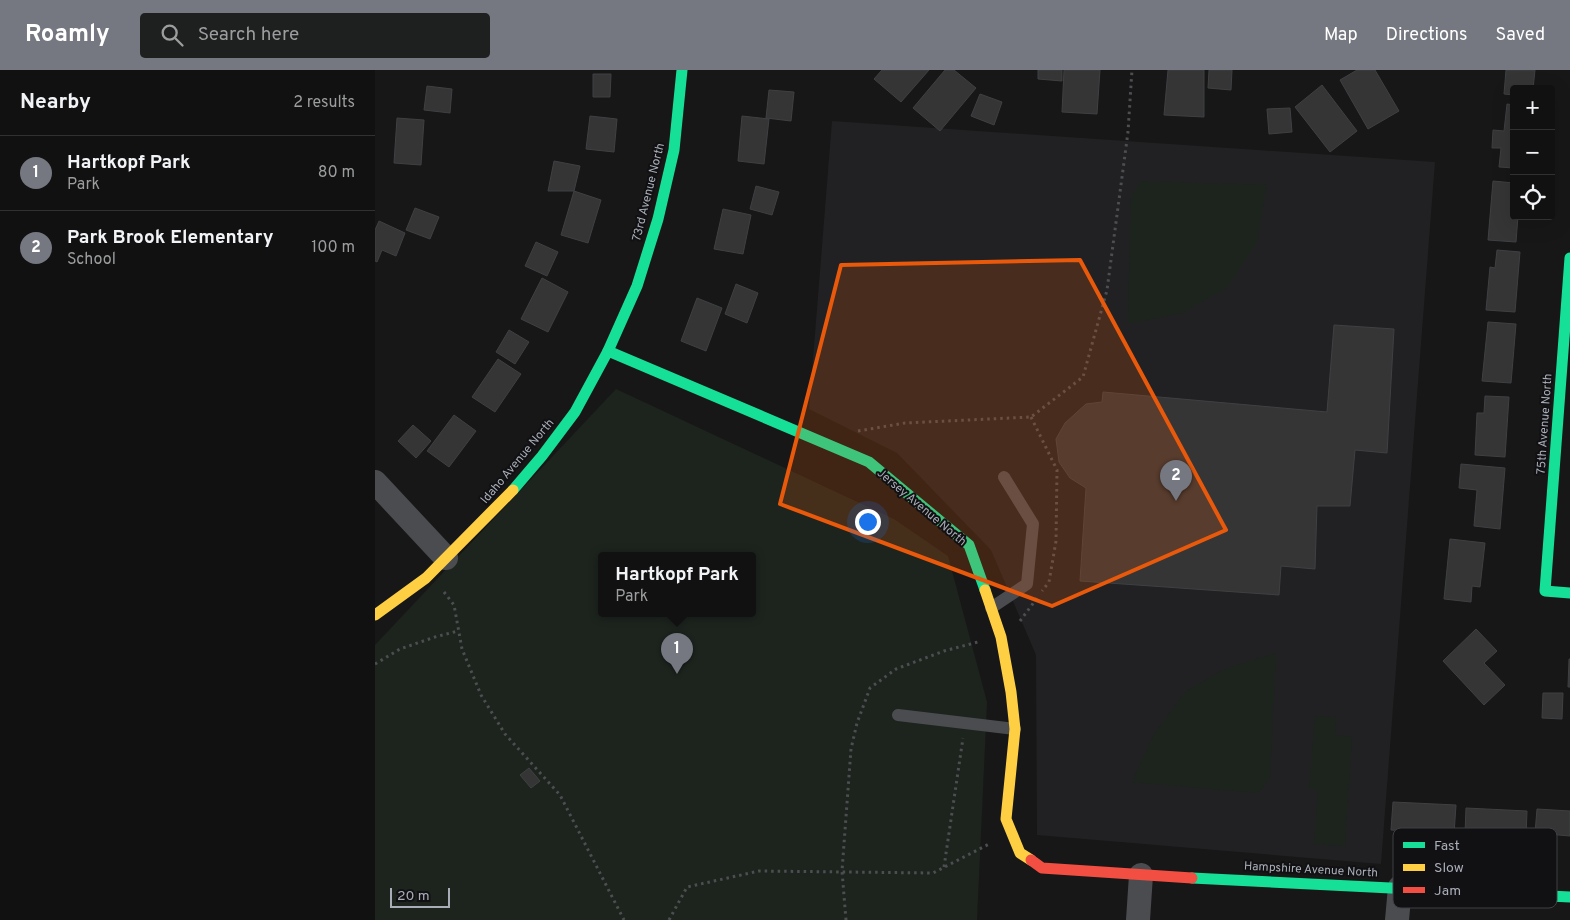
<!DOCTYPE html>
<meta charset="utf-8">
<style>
body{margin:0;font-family:Overpass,sans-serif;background:#1e1f1f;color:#f1f3f6}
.controls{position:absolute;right:15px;top:15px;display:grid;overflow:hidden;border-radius:5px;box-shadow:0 5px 20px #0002}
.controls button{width:45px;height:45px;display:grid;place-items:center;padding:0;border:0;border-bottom:1px solid #303131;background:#111;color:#f1f3f6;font:25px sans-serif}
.scale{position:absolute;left:15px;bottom:12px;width:60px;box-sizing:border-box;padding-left:5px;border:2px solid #a8adb8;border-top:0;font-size:14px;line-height:18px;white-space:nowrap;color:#a8adb8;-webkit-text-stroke:4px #111113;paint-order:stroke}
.you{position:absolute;left:492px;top:451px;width:18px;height:18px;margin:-12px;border:4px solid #fff;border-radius:50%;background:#1a73e8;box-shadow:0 0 0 8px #1a73e833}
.badge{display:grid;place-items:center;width:32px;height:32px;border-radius:50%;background:#757880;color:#fff;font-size:16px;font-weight:700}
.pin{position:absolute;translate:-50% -41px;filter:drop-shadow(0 1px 2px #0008)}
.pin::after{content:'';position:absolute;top:26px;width:18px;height:15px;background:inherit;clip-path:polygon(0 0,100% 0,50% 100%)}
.popup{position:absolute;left:223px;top:482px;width:158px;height:65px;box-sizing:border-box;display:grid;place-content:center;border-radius:5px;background:#111;filter:drop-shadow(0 1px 4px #0005);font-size:16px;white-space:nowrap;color:#9c9d9f}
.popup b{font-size:19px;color:#f1f3f6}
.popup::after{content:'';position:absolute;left:50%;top:100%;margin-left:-10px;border:10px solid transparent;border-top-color:#111}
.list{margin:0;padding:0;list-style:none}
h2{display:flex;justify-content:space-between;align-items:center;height:65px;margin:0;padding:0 20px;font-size:21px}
h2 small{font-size:16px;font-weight:400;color:#9c9d9f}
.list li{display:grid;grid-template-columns:32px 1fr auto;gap:15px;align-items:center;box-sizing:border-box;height:75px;padding:0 20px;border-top:1px solid #303131}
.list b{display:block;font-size:19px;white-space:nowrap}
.list p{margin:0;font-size:16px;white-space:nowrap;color:#9c9d9f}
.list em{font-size:16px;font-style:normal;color:#9c9d9f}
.icon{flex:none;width:28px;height:28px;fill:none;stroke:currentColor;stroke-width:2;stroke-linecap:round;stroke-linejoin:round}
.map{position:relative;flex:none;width:1195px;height:850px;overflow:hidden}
header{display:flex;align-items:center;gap:30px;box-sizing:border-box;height:70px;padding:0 25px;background:#757880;color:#fff}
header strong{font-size:24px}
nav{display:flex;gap:28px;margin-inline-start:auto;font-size:18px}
.search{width:350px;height:45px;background:#1e1f1f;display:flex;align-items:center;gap:12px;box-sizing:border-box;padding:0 18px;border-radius:5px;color:#9c9d9f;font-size:19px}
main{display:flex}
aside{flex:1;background:#111}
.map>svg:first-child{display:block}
.built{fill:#212123}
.green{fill:#1d241e;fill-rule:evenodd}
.building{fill:#353536;stroke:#3f4043}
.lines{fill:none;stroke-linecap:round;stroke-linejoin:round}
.path{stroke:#4d4e52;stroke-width:3;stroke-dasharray:2.5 4;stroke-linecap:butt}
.lane{stroke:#4b4c50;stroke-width:12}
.street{stroke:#4b4c50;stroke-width:24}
.fast{stroke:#16e098;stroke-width:11}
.slow{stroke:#ffcf43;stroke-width:11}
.jam{stroke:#f24e42;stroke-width:11}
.marked{fill:#e8590c;fill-opacity:0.2;stroke:#e8590c;stroke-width:4;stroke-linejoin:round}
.labels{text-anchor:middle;stroke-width:4;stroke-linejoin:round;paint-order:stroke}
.street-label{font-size:12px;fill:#a8adb8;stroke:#111113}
.key{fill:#111113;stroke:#3e4045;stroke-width:1}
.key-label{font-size:14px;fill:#a8adb8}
</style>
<header>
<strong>Roamly</strong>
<div class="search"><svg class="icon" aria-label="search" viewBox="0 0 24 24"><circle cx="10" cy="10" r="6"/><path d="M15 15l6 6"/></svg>Search here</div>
<nav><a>Map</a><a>Directions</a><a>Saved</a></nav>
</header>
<main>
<aside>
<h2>Nearby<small>2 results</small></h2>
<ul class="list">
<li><span class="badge">1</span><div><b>Hartkopf Park</b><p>Park</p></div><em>80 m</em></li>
<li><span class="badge">2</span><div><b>Park Brook Elementary</b><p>School</p></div><em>100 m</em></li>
</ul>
</aside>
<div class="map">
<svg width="1195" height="850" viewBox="0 0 1195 850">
<rect width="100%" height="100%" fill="#171717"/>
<polygon class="built" points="457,51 1060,92 1006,794 662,765 661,585 616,480 522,383 434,339"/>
<g class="green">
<polygon points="766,111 892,115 882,172 853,217 807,243 753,254 756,126"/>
<path d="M241 319 519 449 573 486 612 632 602 850H0V575ZM227 485H377V543H227Z"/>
<polygon points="901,583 895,708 883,723 757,712 778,666 811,621 852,598"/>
<polygon points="940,646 961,647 960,665 977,667 970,776 939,774 943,720 934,719"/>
</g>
<g class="building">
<polygon points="507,0 554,0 526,32 499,9"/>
<polygon points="570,0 579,0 601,18 565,61 538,38"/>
<polygon points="663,0 687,0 687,11 663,9"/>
<polygon points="689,0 725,0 722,44 687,42"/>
<polygon points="793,0 829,0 829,47 789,45"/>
<polygon points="834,0 857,0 856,20 833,18"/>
<polygon points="982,0 1000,0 1024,41 993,59 965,10"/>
<polygon points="1131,0 1160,0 1158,19 1139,19 1139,25 1129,24"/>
<polygon points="218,4 236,4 235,27 218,27"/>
<polygon points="947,15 982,61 955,82 920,37"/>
<polygon points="52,16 77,19 75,43 49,40"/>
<polygon points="394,20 419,22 416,51 391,48"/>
<polygon points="605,24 627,32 619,55 596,46"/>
<polygon points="1132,34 1139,35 1139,98 1124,97 1126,78 1117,78 1118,60 1129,61"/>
<polygon points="915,38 917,62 894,64 892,39"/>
<polygon points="215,46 242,49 239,82 211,79"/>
<polygon points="367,46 394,49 389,94 363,91"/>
<polygon points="22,48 49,50 46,95 19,93"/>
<polygon points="179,91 205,96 199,121 173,121"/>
<polygon points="1118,111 1139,113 1139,146 1143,146 1141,172 1113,170"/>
<polygon points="381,116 404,122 397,145 375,139"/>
<polygon points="199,121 226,130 213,173 186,165"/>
<polygon points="40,138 64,147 55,169 31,160"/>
<polygon points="348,139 376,145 368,184 339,179"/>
<polygon points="4,151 30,163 21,186 7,180 2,192 0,191 0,160"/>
<polygon points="161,172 183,182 172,206 150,196"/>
<polygon points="1122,180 1145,182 1140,242 1111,240 1115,197 1120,198"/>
<polygon points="167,208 193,222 173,262 146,249"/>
<polygon points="361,214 383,223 372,253 350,244"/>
<polygon points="322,228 347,238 331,281 306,271"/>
<polygon points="1113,252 1141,254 1136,313 1107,311"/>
<polygon points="959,255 1019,259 1012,383 980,380 975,436 942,436 940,499 906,496 904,525 705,511 711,418 695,408 684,392 681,369 690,353 711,334 727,332 728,322 952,342"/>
<polygon points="134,260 154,272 140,294 121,282"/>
<polygon points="123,289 146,304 120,342 97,327"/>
<polygon points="1110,326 1134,327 1130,387 1100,385 1102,343 1109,343"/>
<polygon points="79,345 101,361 74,397 52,381"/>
<polygon points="38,355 56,371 41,388 23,371"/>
<polygon points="1086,394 1130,398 1125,459 1099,456 1102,420 1084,418"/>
<polygon points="1075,469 1110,473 1105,517 1097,516 1096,532 1069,529"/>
<polygon points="1101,559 1122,581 1109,593 1130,615 1109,635 1068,591"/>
<polygon points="1194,589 1195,589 1195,617 1193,617"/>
<polygon points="1168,623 1188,623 1187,649 1167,648"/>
<polygon points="154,698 165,711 156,718 145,705"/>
<polygon points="1018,732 1081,735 1079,764 1016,760"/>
<polygon points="1091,738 1152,741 1151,767 1090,764"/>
<polygon points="1162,739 1195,741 1195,766 1160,763"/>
</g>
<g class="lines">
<g class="path">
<polyline points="656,347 682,400 681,471 674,512 667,521"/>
<polyline points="483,361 530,353 656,347 708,307 732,220 753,62 757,0"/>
<polyline points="69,522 79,535 87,579 106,625 130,664 185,725 249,850"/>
<polyline points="645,551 662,528"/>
<polyline points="0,594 25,579 60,567 83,561"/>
<polyline points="569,797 588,668"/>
<polyline points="294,850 312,817 384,801 558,803 616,773"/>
<polyline points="471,850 467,801 476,679 482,653 495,618 521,599 569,581 603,572"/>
</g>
<g class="lane">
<polyline points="616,538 652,514 658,454 629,407"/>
<polyline points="523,645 640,659"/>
</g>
<g class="street">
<polyline points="0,412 71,488"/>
<polyline points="763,850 766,805"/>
<polyline points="1022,850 1025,817"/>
</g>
<g class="fast">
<polyline points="1195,188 1170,521 1195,523"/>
<polyline points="233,281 494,392 594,475 610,520"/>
<polyline points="138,420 167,386 200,342 233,281 262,216 283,149 299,80 307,0"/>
<polyline points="817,808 1195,827"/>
</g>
<g class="slow">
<polyline points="610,520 626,567 636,622 640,659 631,749 645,783 656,790"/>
<polyline points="0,545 51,508 138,420"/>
</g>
<polyline class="jam" points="656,790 667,798 817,808"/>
</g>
<path class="marked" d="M705 190 851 460 677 536 405 434 466 195Z"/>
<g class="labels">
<g class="street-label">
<text transform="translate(273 122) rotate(-76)" y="4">73rd Avenue North</text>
<text transform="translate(1169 354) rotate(-86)" y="4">75th Avenue North</text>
<text transform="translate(142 391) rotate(-50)" y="4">Idaho Avenue North</text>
<text transform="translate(547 437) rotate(40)" y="4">Jersey Avenue North</text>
<text transform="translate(936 799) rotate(3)" y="4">Hampshire Avenue North</text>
</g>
</g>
<rect x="1018" y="758" width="164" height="80" rx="8" class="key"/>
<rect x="1028" y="772" width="22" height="6" fill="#16e098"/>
<rect x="1028" y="794" width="22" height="7" fill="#ffcf43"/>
<rect x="1028" y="817" width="22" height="6" fill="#f24e42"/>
<g class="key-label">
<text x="1059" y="780">Fast</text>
<text x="1059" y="802">Slow</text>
<text x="1059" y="825">Jam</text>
</g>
</svg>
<div class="controls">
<button>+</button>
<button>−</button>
<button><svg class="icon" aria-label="locate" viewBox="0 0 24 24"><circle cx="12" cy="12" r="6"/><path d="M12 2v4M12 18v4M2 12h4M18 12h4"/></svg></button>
</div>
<div class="scale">20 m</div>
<div class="you"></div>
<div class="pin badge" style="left:302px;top:604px">1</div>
<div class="popup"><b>Hartkopf Park</b>Park</div>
<div class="pin badge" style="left:801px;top:431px">2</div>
</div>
</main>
